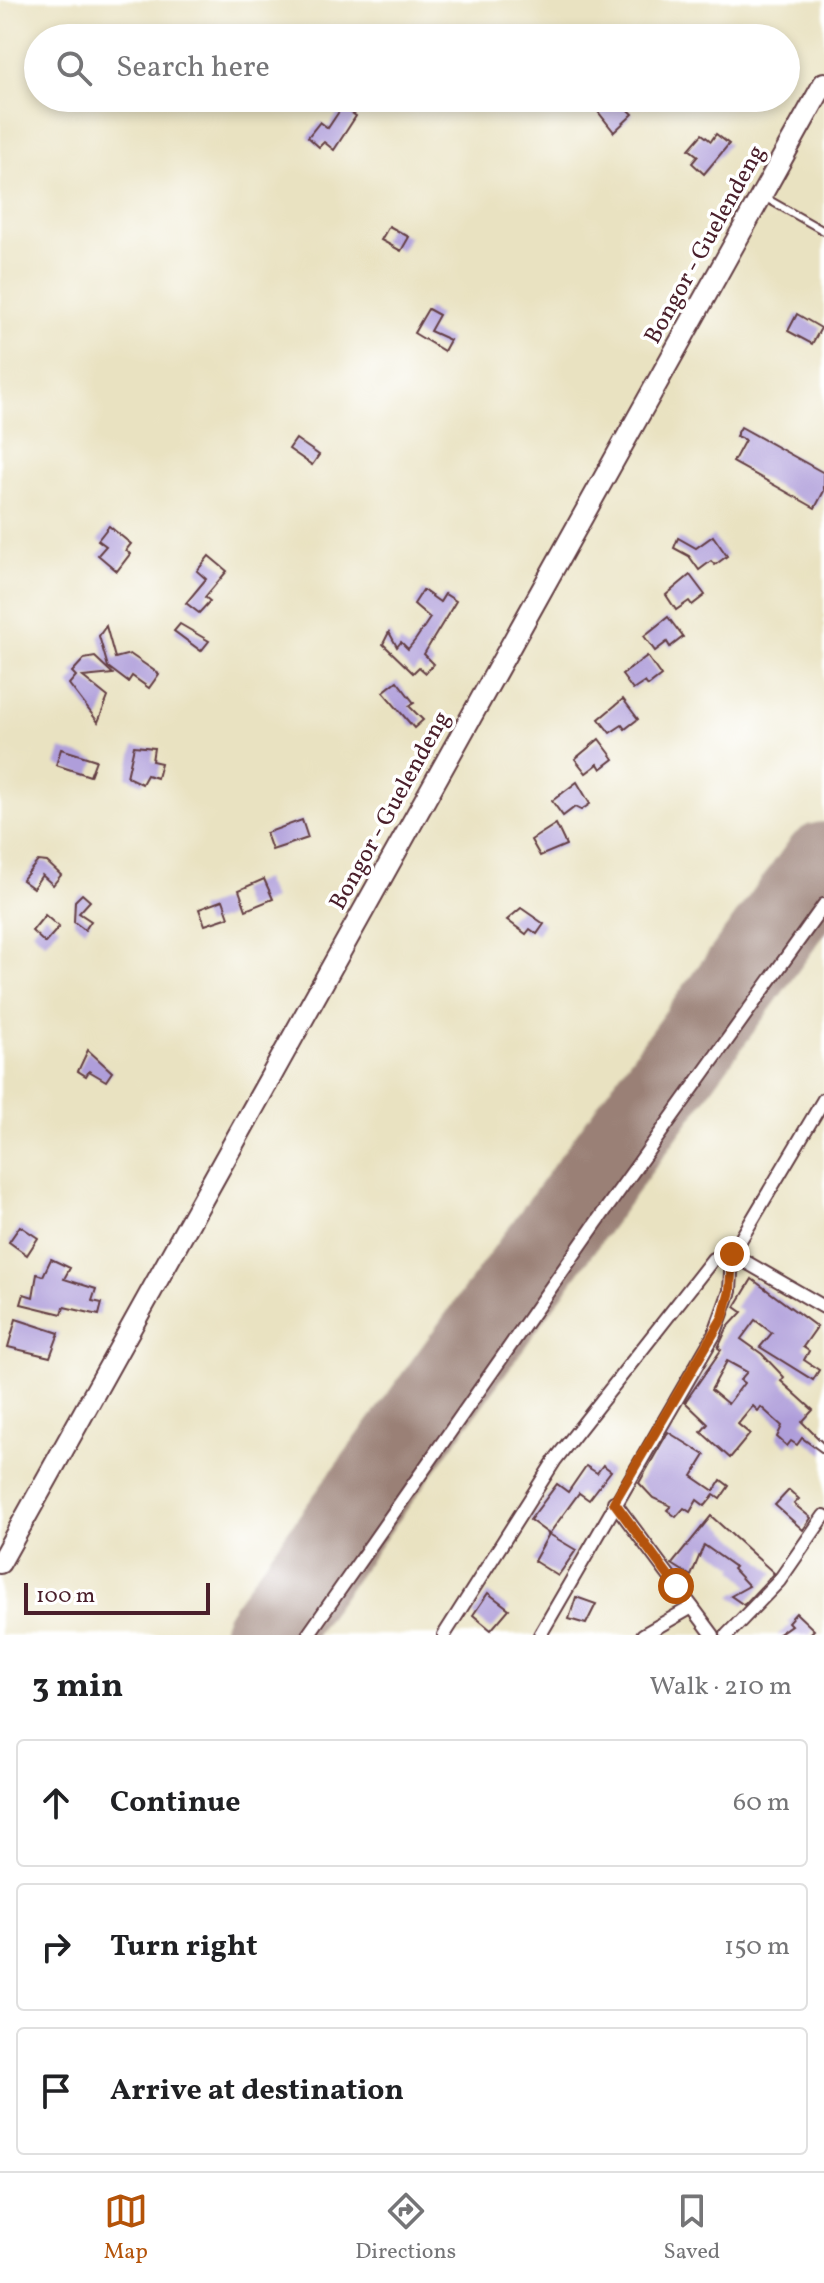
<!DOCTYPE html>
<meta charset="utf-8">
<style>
body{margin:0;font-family:Vollkorn,serif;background:#f6f6f6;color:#202124}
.scale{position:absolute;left:24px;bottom:20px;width:186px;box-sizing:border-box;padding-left:8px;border:4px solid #4a1f2b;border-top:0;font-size:22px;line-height:28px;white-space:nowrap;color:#4a1f2b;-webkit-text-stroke:6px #fff;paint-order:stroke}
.stop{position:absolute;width:24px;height:24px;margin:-18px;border:6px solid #b45309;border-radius:50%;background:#fff}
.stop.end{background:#b45309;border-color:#fff;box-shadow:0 2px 8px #0008}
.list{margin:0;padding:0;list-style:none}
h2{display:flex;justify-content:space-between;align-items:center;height:104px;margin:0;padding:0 32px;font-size:34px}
h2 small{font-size:26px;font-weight:400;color:#757577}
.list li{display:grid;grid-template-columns:52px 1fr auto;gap:24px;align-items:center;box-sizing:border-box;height:128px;margin:0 16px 16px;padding:0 16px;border:2px solid #e0e0e0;border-radius:8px}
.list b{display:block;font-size:30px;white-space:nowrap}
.list em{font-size:26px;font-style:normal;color:#757577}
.icon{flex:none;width:44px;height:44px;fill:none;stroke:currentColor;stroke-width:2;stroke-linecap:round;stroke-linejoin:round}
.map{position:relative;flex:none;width:824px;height:1635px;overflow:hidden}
.search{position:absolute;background:#fff;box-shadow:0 4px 12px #0003;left:24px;right:24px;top:24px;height:88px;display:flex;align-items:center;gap:20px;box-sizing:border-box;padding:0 28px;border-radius:44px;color:#757577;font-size:30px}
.sheet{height:536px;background:#fff}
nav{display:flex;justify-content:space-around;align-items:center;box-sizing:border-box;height:112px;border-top:2px solid #e0e0e0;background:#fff;font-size:22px;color:#757577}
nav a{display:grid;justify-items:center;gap:4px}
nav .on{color:#b45309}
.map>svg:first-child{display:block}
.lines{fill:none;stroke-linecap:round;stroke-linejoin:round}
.runway{stroke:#9a8076;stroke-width:84}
.building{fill:#af9eda;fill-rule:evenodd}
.service-casing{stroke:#623c42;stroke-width:10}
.minor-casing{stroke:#623c42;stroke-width:16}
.trunk-casing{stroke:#623c42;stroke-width:24}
.service{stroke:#fff;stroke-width:6}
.minor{stroke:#fff;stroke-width:12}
.trunk{stroke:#fff;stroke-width:20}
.route{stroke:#b45309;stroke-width:10}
.labels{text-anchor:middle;stroke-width:7;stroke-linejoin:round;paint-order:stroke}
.street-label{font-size:24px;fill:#4a1f2b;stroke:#fff}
</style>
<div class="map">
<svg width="824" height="1635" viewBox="0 0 824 1635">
<rect width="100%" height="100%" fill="#fff"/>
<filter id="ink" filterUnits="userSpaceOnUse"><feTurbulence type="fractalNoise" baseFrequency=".0125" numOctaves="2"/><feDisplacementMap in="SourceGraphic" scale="16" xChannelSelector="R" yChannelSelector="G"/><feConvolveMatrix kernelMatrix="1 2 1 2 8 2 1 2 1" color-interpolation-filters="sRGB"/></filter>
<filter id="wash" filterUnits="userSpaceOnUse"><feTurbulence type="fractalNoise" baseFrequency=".006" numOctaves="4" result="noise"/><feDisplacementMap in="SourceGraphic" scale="32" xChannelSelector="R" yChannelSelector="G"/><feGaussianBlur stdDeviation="1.8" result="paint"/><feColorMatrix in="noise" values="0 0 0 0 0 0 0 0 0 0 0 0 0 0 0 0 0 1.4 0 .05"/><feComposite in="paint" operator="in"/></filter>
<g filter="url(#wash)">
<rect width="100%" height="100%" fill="#e9e2c1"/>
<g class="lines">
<polyline class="runway" points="264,1635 824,864"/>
</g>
<g id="blocks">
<g class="building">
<polygon points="606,98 616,98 633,114 614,132 596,109"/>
<polygon points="342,107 356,116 334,150 324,142 319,147 308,137 320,122 328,128"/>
<polygon points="702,134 711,141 716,134 729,144 704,174 692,163 698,156 689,149"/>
<polygon points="389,226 409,237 401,251 381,240"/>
<polygon points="428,309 439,315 430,331 450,340 444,351 414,333"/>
<polygon points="797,314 821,328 812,344 788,331"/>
<polygon points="741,427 824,473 824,491 815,508 733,462 745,440 736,436"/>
<polygon points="296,439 319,455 312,465 289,449"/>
<polygon points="109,526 131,544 126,550 130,554 117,571 98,555 106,546 98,540"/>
<polygon points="713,536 727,556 715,565 711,561 699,570 689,556 674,548 678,538 696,548"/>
<polygon points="209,556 227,571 205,597 210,601 199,613 186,603 206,579 197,571"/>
<polygon points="690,575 705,595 692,605 689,601 676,610 666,595"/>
<polygon points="423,590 440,602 445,594 456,601 424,654 434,664 426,673 419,667 413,673 383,644 389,632 397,647 401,642 408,649 416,639 430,618 414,604"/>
<polygon points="668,617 683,637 670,647 667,642 655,651 644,636"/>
<polygon points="180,624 209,641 201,651 174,631"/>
<polygon points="106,626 115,658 130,654 159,674 149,688 132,676 128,682 108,667 99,636"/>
<polygon points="647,656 661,676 648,686 645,682 633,690 622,675"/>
<polygon points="95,657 113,674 83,677 108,697 98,722 69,684 76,676 72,672 84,659"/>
<polygon points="397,681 414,703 409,706 423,720 414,728 383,692"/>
<polygon points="623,699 638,719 625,729 622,725 610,733 599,719"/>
<polygon points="599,739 614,759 601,769 598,764 586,773 575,759"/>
<polygon points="134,746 154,748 152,761 161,763 157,778 147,775 142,784 127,777"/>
<polygon points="61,749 96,760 90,776 56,765"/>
<polygon points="577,782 590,804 581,810 575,807 563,816 552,801"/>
<polygon points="302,820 308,838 272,850 266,833"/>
<polygon points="556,824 566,845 540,856 531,840"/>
<polygon points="38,861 47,862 61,875 53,885 42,875 33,888 22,880"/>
<polygon points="264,879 273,899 246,910 239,890"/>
<polygon points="82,894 90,901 79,913 91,921 85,930 74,922 75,901"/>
<polygon points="223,900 229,917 205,925 199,909"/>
<polygon points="521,908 544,924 537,934 530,929 526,934 507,920"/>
<polygon points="45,915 59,927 45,943 32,931"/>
<polygon points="88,1050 112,1072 106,1081 89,1071 86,1076 78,1071"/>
<polygon points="20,1226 38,1238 27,1255 9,1242"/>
<polygon points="51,1259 70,1268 64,1279 96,1289 92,1301 102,1303 99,1315 64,1307 62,1314 21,1304 24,1294 33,1297 37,1274 43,1276"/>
<path d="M752 1279 817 1327 803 1347 809 1351 804 1360 819 1370 813 1380 760 1347 772 1333 755 1320 741 1339 762 1354 784 1377 781 1381 813 1410 802 1422 824 1444V1454L802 1438 797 1445 791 1441 787 1446 777 1437 782 1426 761 1407 758 1411 753 1406 738 1424 750 1434 730 1458 701 1432 708 1424 685 1402 721 1350 718 1348 727 1328 742 1312 735 1307ZM727 1361 747 1372 740 1380 744 1383 728 1404 711 1390Z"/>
<polygon points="16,1319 59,1333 50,1357 8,1347"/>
<polygon points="668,1432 705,1455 692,1476 714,1491 721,1480 729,1486 720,1499 714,1495 705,1506 697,1500 690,1512 684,1508 676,1517 667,1510 671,1506 653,1498 639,1483"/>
<polygon points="603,1465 611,1471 589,1500 579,1493 549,1534 530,1520 557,1484 568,1492 586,1466 597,1473"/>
<polygon points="789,1490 799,1499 794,1504 811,1518 803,1530 775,1505"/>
<polygon points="711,1516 774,1573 744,1605 731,1596 749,1586 733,1569 735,1567 704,1545 691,1576 672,1564"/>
<polygon points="549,1534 576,1550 558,1576 534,1561"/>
<polygon points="488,1593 509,1609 491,1630 473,1615"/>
<polygon points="576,1597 596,1604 586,1624 569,1619"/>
<polygon points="796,1613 814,1630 809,1635 777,1635 791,1625 788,1622"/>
</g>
</g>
</g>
<g filter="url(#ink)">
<use href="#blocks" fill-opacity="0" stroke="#623c42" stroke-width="2"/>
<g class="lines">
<defs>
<polyline id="service" points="764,197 824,231"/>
<g id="minor">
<polyline points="614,1502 713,1635"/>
<polyline points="308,1635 596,1223 824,905"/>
<polyline points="444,1635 555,1460 713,1259 732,1254 824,1307"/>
<polyline points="540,1635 714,1335 730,1291 732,1254 824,1099"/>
<polyline points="643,1635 692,1607"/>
<polyline points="727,1635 779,1581 824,1516"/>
</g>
<polyline id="trunk" points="0,1563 824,83"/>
</defs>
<use href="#service" class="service-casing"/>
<use href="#minor" class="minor-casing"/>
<use href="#trunk" class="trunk-casing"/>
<use href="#service" class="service"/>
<use href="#minor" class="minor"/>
<use href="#trunk" class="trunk"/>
</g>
</g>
<g class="lines" filter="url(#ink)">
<polyline class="route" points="676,1586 614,1502 723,1317 730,1291 732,1254"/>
</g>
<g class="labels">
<g class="street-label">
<text transform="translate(704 244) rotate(-61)" y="8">Bongor - Guelendeng</text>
<text transform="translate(389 810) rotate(-61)" y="8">Bongor - Guelendeng</text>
</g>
</g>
</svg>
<div class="scale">100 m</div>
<div class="stop" style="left:676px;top:1586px"></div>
<div class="stop end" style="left:732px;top:1254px"></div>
<div class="search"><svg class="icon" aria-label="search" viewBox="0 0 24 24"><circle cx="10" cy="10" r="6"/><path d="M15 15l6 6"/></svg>Search here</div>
</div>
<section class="sheet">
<h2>3 min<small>Walk · 210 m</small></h2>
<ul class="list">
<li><svg class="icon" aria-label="ahead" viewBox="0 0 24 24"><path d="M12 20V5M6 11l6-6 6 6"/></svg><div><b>Continue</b></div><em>60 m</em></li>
<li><svg class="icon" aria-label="right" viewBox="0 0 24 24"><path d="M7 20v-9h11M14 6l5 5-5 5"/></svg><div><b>Turn right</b></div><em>150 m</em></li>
<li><svg class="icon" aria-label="arrive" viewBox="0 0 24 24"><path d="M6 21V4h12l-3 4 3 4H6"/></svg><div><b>Arrive at destination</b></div></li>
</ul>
</section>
<nav>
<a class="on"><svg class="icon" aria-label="map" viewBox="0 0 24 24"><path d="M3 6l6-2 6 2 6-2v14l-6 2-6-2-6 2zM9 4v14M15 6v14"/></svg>Map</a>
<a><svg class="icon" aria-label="directions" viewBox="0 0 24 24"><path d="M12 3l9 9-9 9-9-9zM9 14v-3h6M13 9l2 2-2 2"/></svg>Directions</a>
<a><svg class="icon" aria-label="saved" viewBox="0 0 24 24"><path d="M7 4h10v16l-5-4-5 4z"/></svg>Saved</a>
</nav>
